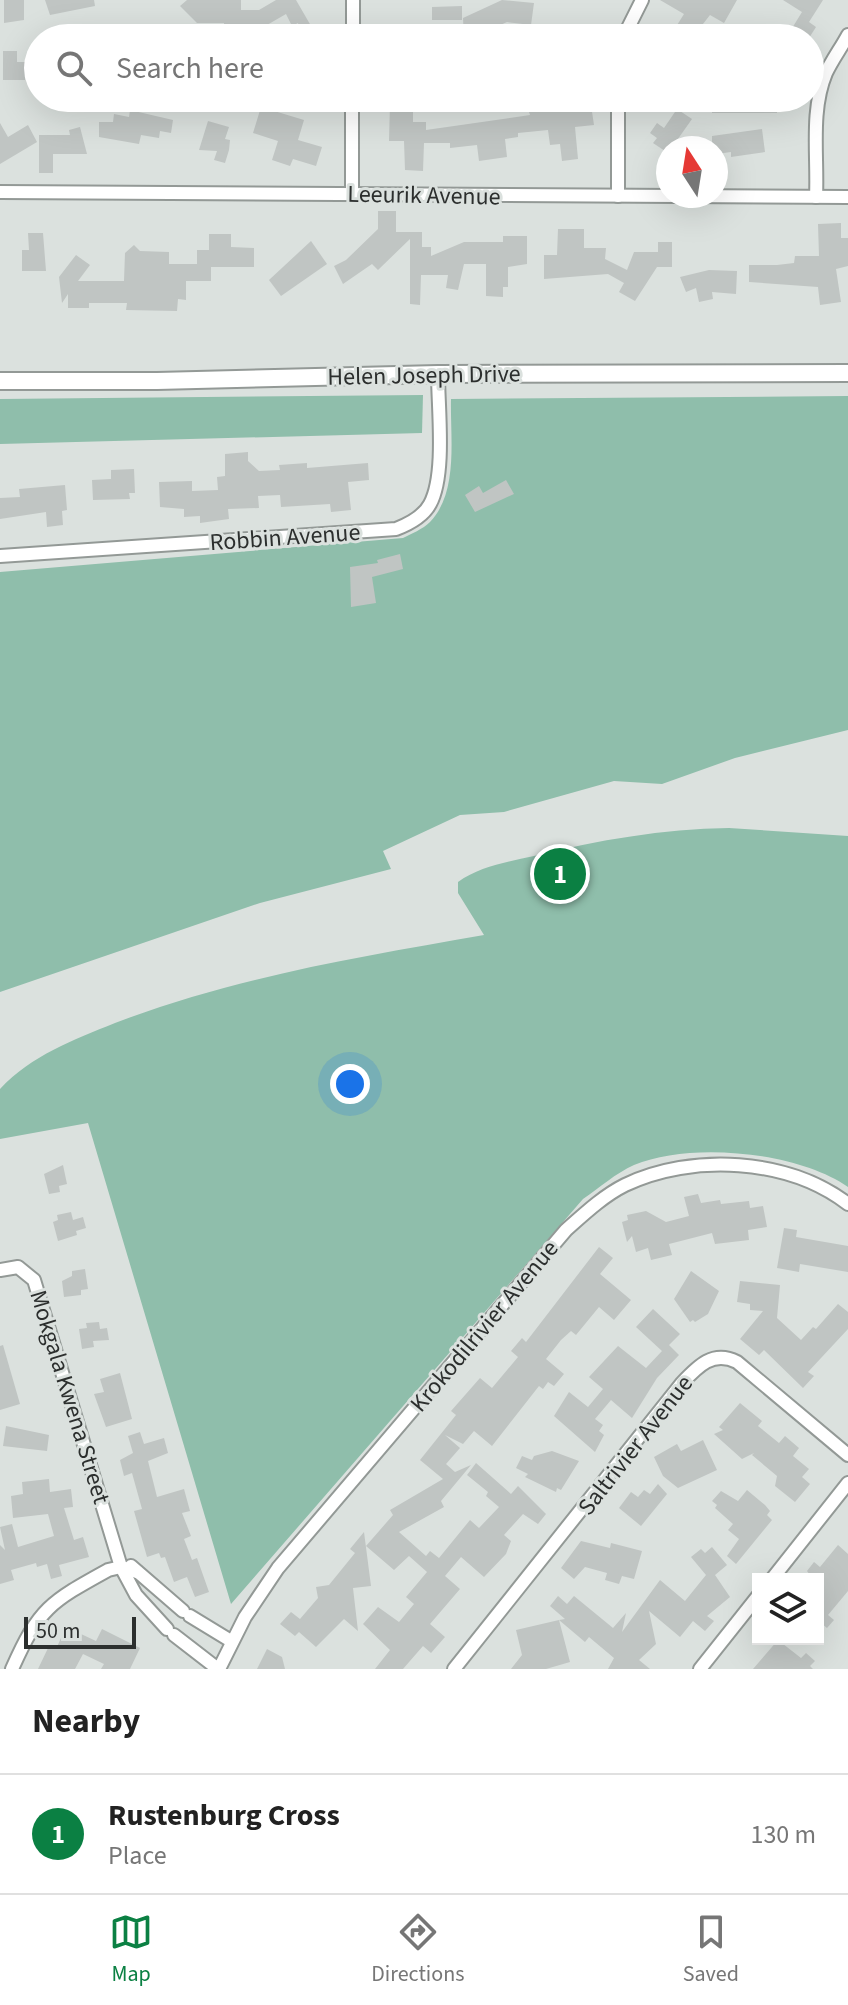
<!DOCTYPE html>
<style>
body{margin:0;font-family:"Source Sans 3",sans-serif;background:#f2f2f2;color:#222}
.controls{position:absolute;right:24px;bottom:24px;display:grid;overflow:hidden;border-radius:0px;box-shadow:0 8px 32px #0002}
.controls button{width:72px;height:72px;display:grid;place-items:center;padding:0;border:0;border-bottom:2px solid #e0e0e0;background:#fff;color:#222;font:40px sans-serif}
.compass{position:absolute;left:656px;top:136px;width:72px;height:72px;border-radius:50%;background:#fff;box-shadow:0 8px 32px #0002;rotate:348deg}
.scale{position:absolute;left:24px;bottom:20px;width:112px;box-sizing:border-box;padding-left:8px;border:4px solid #2c2f2e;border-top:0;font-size:22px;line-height:28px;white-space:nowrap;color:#2c2f2e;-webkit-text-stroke:6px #dbe1de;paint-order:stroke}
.you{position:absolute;left:350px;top:1084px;width:28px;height:28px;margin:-20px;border:6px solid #fff;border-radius:50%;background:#1a73e8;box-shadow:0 0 0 12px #1a73e833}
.badge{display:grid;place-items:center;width:52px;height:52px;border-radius:50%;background:#0b8043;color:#fff;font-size:26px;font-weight:700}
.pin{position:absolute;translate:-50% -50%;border:4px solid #fff;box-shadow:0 2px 8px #0006}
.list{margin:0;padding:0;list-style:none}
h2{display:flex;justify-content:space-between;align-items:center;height:104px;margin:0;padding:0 32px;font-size:34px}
h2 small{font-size:26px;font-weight:400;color:#767676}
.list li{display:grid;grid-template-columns:52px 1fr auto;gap:24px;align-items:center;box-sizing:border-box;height:120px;padding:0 32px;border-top:2px solid #e0e0e0}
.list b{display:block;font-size:30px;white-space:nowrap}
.list p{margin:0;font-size:26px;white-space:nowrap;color:#767676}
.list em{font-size:26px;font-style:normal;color:#767676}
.icon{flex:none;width:44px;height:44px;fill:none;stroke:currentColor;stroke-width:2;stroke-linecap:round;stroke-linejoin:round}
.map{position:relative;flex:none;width:848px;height:1669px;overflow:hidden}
.search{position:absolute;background:#fff;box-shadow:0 8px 32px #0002;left:24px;right:24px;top:24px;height:88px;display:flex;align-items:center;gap:20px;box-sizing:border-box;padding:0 28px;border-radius:44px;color:#767676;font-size:30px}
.sheet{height:224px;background:#fff}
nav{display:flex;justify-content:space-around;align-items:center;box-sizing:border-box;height:112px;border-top:2px solid #e0e0e0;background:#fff;font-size:22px;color:#767676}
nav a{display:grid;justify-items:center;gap:4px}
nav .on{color:#0b8043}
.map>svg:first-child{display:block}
.green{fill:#8fbeab}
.building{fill:#c0c5c3}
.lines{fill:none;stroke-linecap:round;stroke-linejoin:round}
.minor-casing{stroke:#939996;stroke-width:16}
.tertiary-casing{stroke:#939996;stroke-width:20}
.minor{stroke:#fff;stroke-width:12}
.tertiary{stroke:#fff;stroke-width:16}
.labels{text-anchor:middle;stroke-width:6;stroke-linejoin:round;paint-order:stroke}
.street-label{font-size:24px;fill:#2c2f2e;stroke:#dbe1de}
</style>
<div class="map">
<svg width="848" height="1669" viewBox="0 0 848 1669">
<rect width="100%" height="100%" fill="#dbe1de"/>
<g class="green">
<polygon points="423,395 422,433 0,444 0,399"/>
<path d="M848 396V730L735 758 662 784 614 781 504 812 460 815 383 851 391 869 260 903 0 992V572L403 538C411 534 423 529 430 522 459 492 450 437 451 399Z"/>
<path d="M729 828 848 836V1187C798 1152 691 1141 634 1165 616 1173 599 1188 583 1199L231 1604 88 1123 0 1139V1089C32 1055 73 1040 115 1023 235 977 359 957 484 935L458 893V882C480 866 507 862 534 856 599 840 662 829 729 828Z"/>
</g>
<g class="building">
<polygon points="4,0 24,0 24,20 4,23"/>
<polygon points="45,0 94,0 95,6 50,15"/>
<polygon points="187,0 241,0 241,10 259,10 276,0 296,0 318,38 301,38 298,23 292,26 286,14 267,25 242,25 242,38 224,38 224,23 197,23 180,6"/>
<polygon points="502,0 534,3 531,25 507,22 482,33 482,38 464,38 463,18"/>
<polygon points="660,0 737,0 724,23 710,15 692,38 669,38 684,14"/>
<polygon points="783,0 823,0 809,22 816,27 809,38 786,38 802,12"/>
<polygon points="462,6 462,20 432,20 432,7"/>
<rect x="533" y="24" width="31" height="14"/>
<polygon points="3,51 17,51 17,62 35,62 34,74 25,74 25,80 3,80"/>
<rect x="712" y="98" width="65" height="15"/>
<polygon points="390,103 413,103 413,122 426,122 426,130 530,115 529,112 591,105 594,125 575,127 578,159 562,161 560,144 550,145 548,130 518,133 518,137 505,139 507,157 479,161 477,145 450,148 450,143 424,143 423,171 405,170 404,141 389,141"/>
<polygon points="261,107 304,120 298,140 322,147 316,166 293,159 290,166 272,160 278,141 253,133"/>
<polygon points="677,109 692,119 668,153 653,143 657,138 650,133 657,123 664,128"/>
<polygon points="130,110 173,120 171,133 160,131 159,138 141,135 139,144 99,137 99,122 113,122 114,114 129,117"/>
<polygon points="208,121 229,127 225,139 230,140 229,150 225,163 214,160 217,151 199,150"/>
<polygon points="0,123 8,137 28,125 37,142 0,164"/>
<polygon points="80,127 87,154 53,154 53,173 39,173 39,135 70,135 69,130"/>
<polygon points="762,129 765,152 731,157 731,152 716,154 716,148 712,148 712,136"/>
<polygon points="378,211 396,211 396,232 422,232 422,247 431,247 431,256 464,242 503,242 503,236 527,236 527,264 508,267 508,287 503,287 503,297 486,296 486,264 464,264 458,290 446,288 448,275 421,275 420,305 410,304 410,239 378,270 372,264 343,284 334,266 346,260 378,229"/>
<polygon points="841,223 841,238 848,238 848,266 836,269 841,302 820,305 818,287 749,282 749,265 777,265 794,263 795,256 819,256 818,224"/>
<polygon points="558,229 584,229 584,248 606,248 605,259 627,270 634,252 658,252 658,242 672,242 672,267 657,267 635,301 619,292 624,283 608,274 544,279 544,255 557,255"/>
<polygon points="28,233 43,233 46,271 22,271 22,250 29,250"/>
<polygon points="209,234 231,234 231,247 254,248 254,267 211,267 211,281 186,281 186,300 178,299 177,311 126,310 127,303 89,303 89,308 68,308 68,294 62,303 59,277 76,255 90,265 78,281 124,281 125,253 134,245 140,251 169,252 169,264 197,264 197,250 209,250"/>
<polygon points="311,241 327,264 281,296 269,280"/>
<polygon points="709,270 737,271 736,294 712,292 713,299 699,302 696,288 686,292 680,277"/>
<polygon points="248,452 248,461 259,471 280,470 279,465 307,463 307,468 368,463 369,480 348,482 351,510 331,512 330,504 281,507 280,495 258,496 259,508 228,509 229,519 200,523 200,516 184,517 184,509 160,507 159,482 192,481 192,491 218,490 217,477 225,476 225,454"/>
<polygon points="134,469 135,493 129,493 130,499 93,500 92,480 111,479 111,470"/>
<polygon points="506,480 514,494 475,512 465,495 479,486 483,493"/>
<polygon points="65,485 67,510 62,511 63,525 47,527 46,512 0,519 0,498 20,497 19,489"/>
<polygon points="400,554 403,569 372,577 376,603 351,607 350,567 378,563 377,560"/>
<polygon points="63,1165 67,1184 59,1186 60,1192 49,1194 44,1174"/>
<polygon points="698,1194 701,1203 720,1200 721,1204 749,1201 750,1208 763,1206 767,1227 748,1230 749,1240 715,1244 712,1233 669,1244 672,1255 651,1260 648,1248 636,1252 632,1236 627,1242 622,1222 628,1220 627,1215 646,1211 666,1222 689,1216 684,1197"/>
<polygon points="71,1212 73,1220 83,1217 86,1228 76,1231 77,1235 58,1241 53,1222 58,1220 57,1215"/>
<polygon points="784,1228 797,1230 796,1237 848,1246 848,1272 800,1264 799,1272 777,1268"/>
<polygon points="599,1247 613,1258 600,1274 631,1300 614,1320 599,1307 576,1335 571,1331 561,1340 546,1359 564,1374 554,1386 548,1382 543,1389 539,1386 492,1446 474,1431 463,1444 445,1435 460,1448 446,1464 455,1472 471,1465 441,1501 444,1507 399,1532 426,1556 430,1551 439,1558 470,1520 479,1528 499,1507 486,1496 488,1492 467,1475 476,1463 511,1494 518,1486 546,1514 538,1524 523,1514 504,1535 511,1541 506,1554 484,1577 461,1557 445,1576 460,1589 430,1624 445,1637 431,1653 423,1646 403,1669 375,1669 390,1650 363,1624 378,1607 399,1622 414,1604 406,1597 427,1572 409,1556 394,1570 366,1546 393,1515 390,1510 443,1479 420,1460 456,1415 451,1411 480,1378 492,1388 518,1357 511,1351 522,1338 526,1342"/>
<polygon points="85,1269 88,1289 81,1290 81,1295 64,1297 62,1281 72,1276 72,1271"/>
<polygon points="691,1271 719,1291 708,1314 695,1322 693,1320 690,1322 674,1299"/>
<polygon points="740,1281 780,1285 777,1318 801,1340 813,1327 816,1329 838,1304 848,1312 848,1329 808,1372 814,1376 803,1388 764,1350 759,1355 740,1339 763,1311 750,1310 750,1304 737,1302"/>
<polygon points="653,1309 680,1334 669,1345 679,1355 657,1378 632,1418 611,1400 595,1419 603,1425 599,1431 604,1435 595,1452 554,1416 569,1392 588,1407 603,1389 589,1377 618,1346 646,1368 662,1351 636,1327"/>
<polygon points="99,1322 100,1329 107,1328 109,1340 93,1341 94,1347 82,1349 79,1329 87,1328 86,1323"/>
<polygon points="3,1345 20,1404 0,1410 0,1346"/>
<polygon points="120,1373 132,1419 106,1427 94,1394 104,1392 100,1379"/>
<polygon points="740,1403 762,1421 758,1426 779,1443 785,1436 799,1448 793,1456 809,1469 802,1477 810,1484 795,1502 775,1486 777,1476 752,1455 754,1453 742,1459 714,1434 723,1430 719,1427"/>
<polygon points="6,1426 49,1435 47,1451 3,1446"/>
<polygon points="140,1432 144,1444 164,1438 168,1453 148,1461 157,1497 184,1489 190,1511 182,1513 191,1536 184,1539 192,1560 197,1558 209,1592 195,1597 187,1577 174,1582 165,1557 161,1558 159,1553 147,1557 134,1511 142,1509 132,1473 124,1476 120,1460 133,1453 128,1436"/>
<polygon points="703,1440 717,1470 678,1488 663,1476 654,1457 677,1444 681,1451"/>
<polygon points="552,1451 579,1461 561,1490 557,1488 556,1492 525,1477 528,1474 516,1468 522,1456 532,1460 534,1456"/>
<polygon points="49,1479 50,1492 71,1489 73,1507 64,1508 74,1540 83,1537 89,1557 59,1565 62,1576 51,1579 47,1564 37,1567 36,1563 11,1570 14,1580 0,1584 0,1545 5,1550 0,1527 12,1524 18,1547 54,1536 48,1514 13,1518 11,1496 23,1494 22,1482"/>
<polygon points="658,1484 667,1494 641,1526 619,1508 631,1492 638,1497 644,1490 650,1494"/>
<polygon points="747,1490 765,1505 770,1511 767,1515 772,1520 736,1564 727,1556 739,1539 728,1530 733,1524 715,1508 717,1505 712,1501 721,1491 738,1501"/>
<polygon points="364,1532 371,1586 353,1588 358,1631 344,1619 316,1647 299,1632 295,1636 280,1624 291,1612 300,1619 318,1598 316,1587 329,1585 355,1553 350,1549"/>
<polygon points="581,1541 610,1548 611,1543 642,1551 634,1579 622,1576 619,1584 605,1580 607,1573 585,1567 574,1579 561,1568"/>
<polygon points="838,1545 848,1554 848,1591 828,1615 834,1620 827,1628 821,1623 818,1626 818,1579 813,1579 807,1571 814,1562 820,1567"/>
<polygon points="712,1547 727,1565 715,1575 730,1597 707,1616 714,1621 705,1631 693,1621 680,1637 649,1611 656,1644 639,1660 650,1669 608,1669 614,1658 589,1637 585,1642 559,1620 565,1619 550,1606 558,1596 567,1604 574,1596 613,1628 626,1613 622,1632 660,1580 685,1601 706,1575 691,1557 701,1549 705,1553"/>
<polygon points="559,1620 570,1662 546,1669 511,1669 522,1655 516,1630"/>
<polygon points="66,1627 96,1641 102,1629 140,1648 130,1669 101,1669 104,1664 83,1654 75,1669 38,1669 49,1646 56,1649"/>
<polygon points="778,1640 801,1658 806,1653 815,1661 810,1666 813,1669 753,1669"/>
<polygon points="267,1649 282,1657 285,1669 257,1669"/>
</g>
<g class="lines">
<defs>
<g id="minor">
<polyline points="353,38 353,0"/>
<polyline points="623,38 642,0"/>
<polyline points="0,192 848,197"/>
<polyline points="352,193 352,98"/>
<polyline points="618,196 618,98"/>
<path d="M816 197C818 157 810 111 826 73 832 60 841 48 848 35"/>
<path d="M0 556 396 529C409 524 423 517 430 504 446 475 438 408 438 374"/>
<polyline points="0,1270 18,1267 34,1280 121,1567 136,1595 167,1629"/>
<polyline points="131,1566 183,1611"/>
<polyline points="772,1579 848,1483"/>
<polyline points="190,1616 231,1641"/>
<polyline points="174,1635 218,1669"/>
<path d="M12 1669C39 1608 50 1602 108 1570L121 1567 137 1572"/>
<path d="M219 1669 245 1617 278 1568 566 1230C584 1214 603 1196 625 1185 692 1153 788 1158 848 1204"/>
<path d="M454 1669 682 1383C698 1366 713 1350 737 1362L848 1455"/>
<polyline points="700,1669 758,1596"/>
</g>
<polyline id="tertiary" points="0,381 157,381 438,374 848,373"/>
</defs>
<use href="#minor" class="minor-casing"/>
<use href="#tertiary" class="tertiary-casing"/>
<use href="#minor" class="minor"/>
<use href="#tertiary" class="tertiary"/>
</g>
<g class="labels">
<g class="street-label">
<text transform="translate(424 195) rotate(1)" y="8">Leeurik Avenue</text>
<text transform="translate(424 375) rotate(-1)" y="8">Helen Joseph Drive</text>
<text transform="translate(285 537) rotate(-4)" y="8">Robbin Avenue</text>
<text transform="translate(484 1326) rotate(-50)" y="8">Krokodilrivier Avenue</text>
<text transform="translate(70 1397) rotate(73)" y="8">Mokgala Kwena Street</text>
<text transform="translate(635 1445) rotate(-52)" y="8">Saltrivier Avenue</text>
</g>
</g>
</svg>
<div class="controls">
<button><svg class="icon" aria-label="layers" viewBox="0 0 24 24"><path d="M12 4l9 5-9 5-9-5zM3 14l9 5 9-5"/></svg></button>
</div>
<svg class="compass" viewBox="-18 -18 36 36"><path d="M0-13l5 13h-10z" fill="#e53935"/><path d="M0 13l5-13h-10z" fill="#767676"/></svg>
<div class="scale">50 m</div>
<div class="you"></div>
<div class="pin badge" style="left:560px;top:874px">1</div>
<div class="search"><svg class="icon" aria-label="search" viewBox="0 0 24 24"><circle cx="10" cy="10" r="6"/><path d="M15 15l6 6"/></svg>Search here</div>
</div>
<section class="sheet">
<h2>Nearby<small></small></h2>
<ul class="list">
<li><span class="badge">1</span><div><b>Rustenburg Cross</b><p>Place</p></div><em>130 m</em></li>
</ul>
</section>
<nav>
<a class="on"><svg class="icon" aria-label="map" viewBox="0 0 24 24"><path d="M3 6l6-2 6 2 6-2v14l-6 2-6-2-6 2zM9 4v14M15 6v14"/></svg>Map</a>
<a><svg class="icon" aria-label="directions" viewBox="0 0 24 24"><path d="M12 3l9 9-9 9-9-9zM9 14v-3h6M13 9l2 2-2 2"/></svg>Directions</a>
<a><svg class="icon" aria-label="saved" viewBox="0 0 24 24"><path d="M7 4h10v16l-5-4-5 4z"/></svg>Saved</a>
</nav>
